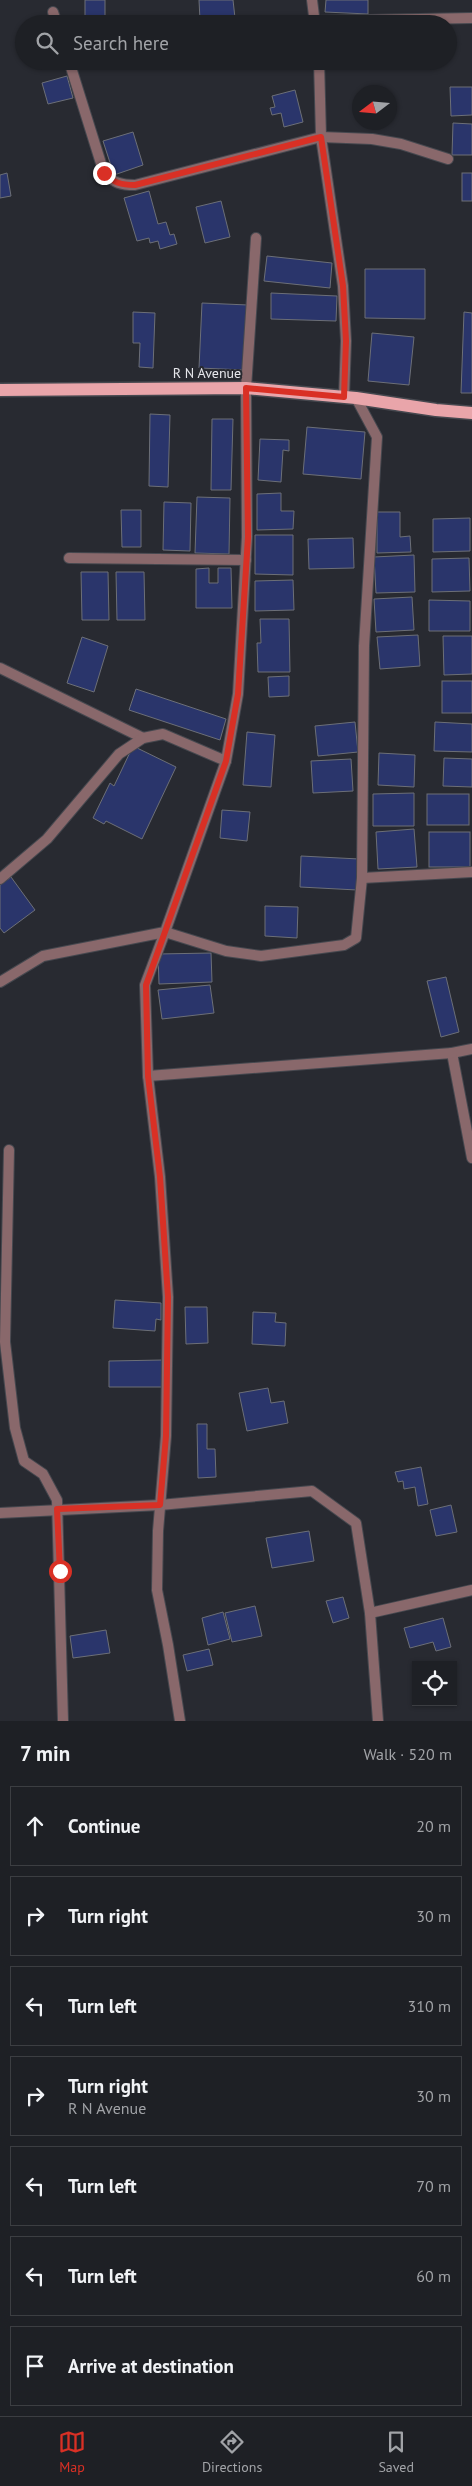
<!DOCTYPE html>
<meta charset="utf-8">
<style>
body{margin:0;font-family:"PT Sans",sans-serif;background:#26282d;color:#f1f3f6}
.controls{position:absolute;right:15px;bottom:15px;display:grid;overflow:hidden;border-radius:0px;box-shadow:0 1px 4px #0004}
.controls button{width:45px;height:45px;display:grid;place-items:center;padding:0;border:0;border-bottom:1px solid #3c3e42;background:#1e2025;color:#f1f3f6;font:25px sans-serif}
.compass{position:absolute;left:352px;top:85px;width:45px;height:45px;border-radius:50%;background:#1e2025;box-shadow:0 1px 4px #0004;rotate:254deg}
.stop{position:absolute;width:15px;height:15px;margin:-11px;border:4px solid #d93025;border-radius:50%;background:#fff}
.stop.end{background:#d93025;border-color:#fff;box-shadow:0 1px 5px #0008}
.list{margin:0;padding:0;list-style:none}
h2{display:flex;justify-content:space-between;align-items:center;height:65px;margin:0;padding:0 20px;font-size:21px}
h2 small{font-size:16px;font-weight:400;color:#a1a3a7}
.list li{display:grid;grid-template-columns:32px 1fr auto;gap:15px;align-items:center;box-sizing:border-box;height:80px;margin:0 10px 10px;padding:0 10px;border:1px solid #3c3e42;border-radius:0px}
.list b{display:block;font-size:19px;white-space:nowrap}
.list p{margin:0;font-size:16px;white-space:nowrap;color:#a1a3a7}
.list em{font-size:16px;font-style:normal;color:#a1a3a7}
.icon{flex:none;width:28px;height:28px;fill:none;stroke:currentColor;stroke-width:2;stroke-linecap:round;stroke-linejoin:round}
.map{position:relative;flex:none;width:472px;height:1721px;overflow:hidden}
.search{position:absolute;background:#1e2025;box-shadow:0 1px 4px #0004;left:15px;right:15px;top:15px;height:55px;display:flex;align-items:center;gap:12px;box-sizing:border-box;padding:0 18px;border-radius:28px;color:#a1a3a7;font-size:19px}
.sheet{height:695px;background:#1e2025}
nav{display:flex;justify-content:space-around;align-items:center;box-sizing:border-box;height:70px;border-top:1px solid #3c3e42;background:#1e2025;font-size:14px;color:#a1a3a7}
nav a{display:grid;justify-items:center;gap:2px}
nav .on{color:#d93025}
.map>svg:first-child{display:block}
.building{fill:#2a356b;stroke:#6c6f77}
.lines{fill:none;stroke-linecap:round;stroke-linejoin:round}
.minor-casing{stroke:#46484f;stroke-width:12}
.tertiary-casing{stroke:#46484f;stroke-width:12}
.primary-casing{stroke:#46484f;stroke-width:15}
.minor{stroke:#89686b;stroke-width:10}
.tertiary{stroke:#89686b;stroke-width:10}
.primary{stroke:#e9a5aa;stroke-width:12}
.route{stroke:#d93025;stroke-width:6}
.labels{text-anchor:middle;stroke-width:4;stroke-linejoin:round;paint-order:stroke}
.street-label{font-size:14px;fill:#e6e7ec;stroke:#282a31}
</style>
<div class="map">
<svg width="472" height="1721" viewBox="0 0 472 1721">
<rect width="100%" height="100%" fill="#282a31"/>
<g class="building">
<polygon points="85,0 105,0 105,17 85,16"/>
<polygon points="199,0 233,0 235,18 200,20"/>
<polygon points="326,0 368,0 368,14 325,12"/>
<polygon points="67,76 73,98 48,104 42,83"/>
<polygon points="450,87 472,87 472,115 451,116"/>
<polygon points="295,90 303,122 284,127 281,113 272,115 270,108 275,107 272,96"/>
<polygon points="453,123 472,124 472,155 452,155"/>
<polygon points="133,132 143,165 114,175 103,141"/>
<polygon points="7,173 11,196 0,198 0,175"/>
<rect x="462" y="173" width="10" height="28"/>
<polygon points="149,191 158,224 166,222 170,235 174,234 177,244 160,249 158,241 150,243 149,238 137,241 124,198"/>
<polygon points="221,201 230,237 205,243 196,207"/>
<polygon points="267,256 332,263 330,288 264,281"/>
<polygon points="365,269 425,269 425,319 365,318"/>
<polygon points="271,293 337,296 336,321 271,319"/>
<polygon points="202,303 248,305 245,370 199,368"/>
<polygon points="133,312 155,313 153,368 139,367 140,343 133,343"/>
<polygon points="464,312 472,313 472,393 461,393"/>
<polygon points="372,333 414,337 409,385 368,381"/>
<polygon points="150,414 170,415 168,487 149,486"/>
<polygon points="212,419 233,419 231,490 211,490"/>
<polygon points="307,427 365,432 361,479 303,474"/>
<polygon points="260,439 289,440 289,451 283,450 281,482 258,480"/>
<polygon points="281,493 281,511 294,511 293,529 257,530 257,494"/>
<polygon points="197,497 230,498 229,554 195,553"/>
<polygon points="164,502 191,503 190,551 163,550"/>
<polygon points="121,510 141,510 141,547 122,547"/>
<polygon points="377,512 400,512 400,537 410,536 411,552 377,553"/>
<polygon points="470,518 470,551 433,552 433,519"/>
<polygon points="255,535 293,535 293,575 255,574"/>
<polygon points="353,538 354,568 309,569 308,539"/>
<polygon points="414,555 415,592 376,593 374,557"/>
<polygon points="469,558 470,591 432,592 432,559"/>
<polygon points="209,568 209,583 218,583 218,568 231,568 232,608 196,608 196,569"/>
<polygon points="81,572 108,572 109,620 82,620"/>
<polygon points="116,572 144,572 145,620 117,620"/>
<polygon points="293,580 294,610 255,611 255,581"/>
<polygon points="412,597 414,630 376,632 374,599"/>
<polygon points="429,600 470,601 470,631 429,631"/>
<polygon points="260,619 289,619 290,672 258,672 257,643 261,643"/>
<polygon points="418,635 420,666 380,669 377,637"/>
<polygon points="443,636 472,636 472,674 444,675"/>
<polygon points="82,637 108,646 94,692 67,683"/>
<polygon points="289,676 289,696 269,697 268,677"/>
<rect x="442" y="681" width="30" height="32"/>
<polygon points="136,689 226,719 220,740 129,710"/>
<polygon points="355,722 358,752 318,756 315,726"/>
<polygon points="435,722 472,724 472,752 434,751"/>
<polygon points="247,732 275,735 271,787 243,785"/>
<polygon points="133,746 176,767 142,839 106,821 104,824 93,818 110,783 114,786"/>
<polygon points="379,753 415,755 414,787 378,785"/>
<polygon points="444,758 472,759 472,787 443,786"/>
<polygon points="351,759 353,791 313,793 311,761"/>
<polygon points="414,793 414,826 373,826 373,794"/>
<rect x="427" y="794" width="42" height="31"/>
<polygon points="222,810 250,812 247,841 220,838"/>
<polygon points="414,829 417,867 378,869 376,832"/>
<rect x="429" y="832" width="41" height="35"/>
<polygon points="301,856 359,859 357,890 300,887"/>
<polygon points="11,877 35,910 4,933 0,928 0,885"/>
<polygon points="265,906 298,907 297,938 265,936"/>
<polygon points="211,953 212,982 159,984 158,954"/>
<polygon points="446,977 459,1032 441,1037 427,981"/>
<polygon points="210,985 214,1013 162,1019 158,990"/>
<polygon points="115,1300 161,1303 161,1320 156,1319 155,1331 113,1328"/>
<polygon points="185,1307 207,1307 208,1343 186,1344"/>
<polygon points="253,1312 276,1313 275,1322 286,1323 285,1346 252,1344"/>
<polygon points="163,1360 164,1387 109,1387 109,1361"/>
<polygon points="268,1388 271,1403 284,1401 288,1423 247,1431 239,1393"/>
<polygon points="197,1424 207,1424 207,1449 215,1449 216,1477 198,1478"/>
<polygon points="421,1467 428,1504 418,1506 415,1487 404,1489 403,1481 398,1482 395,1472"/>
<polygon points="451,1505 457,1532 436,1536 430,1510"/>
<polygon points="309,1531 314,1561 272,1568 266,1538"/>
<polygon points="343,1597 349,1618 333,1623 326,1601"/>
<polygon points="255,1606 262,1636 232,1642 225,1613"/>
<polygon points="223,1612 230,1639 208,1645 202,1618"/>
<polygon points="443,1618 451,1647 436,1651 433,1642 410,1648 404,1628"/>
<polygon points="106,1630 110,1653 73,1658 70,1636"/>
<polygon points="209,1649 213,1665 187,1671 183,1655"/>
</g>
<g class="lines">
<defs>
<g id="minor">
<polyline points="312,0 315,24"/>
<polyline points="53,12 57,24"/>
<polyline points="315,21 472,18"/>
<path d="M69 61 104 173C114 183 121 185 135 185L321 137 372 139 401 144 448 159"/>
<polyline points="319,61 321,137 343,286 346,341 344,397"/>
<polyline points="246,388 256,238"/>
<polyline points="69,558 246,560"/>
<polyline points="0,668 143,738"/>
<polyline points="362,878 472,872"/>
<polyline points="0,879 47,839 119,754 143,738 163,734 226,761"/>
<polyline points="472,1049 452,1053 472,1158"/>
<polyline points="148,1076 452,1053"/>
<polyline points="9,1150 5,1342 15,1428 24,1461 43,1474 57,1500 63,1721"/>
<polyline points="0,1513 160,1505 312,1491 356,1523 370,1613 378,1721"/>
<polyline points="370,1613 472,1590"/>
<polyline points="180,1721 168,1645 157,1590 158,1531 166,1436 168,1297 160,1177 148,1076 145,985 165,932 226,951 261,956 344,945 356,938 362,878 364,646 377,437 356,398"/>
</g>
<polyline id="tertiary" points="0,982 43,956 165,932 226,761 238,694 247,537 246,388"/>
<polyline id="primary" points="0,390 246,388 356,398 436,410 472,413"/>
</defs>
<use href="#minor" class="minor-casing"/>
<use href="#tertiary" class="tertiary-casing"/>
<use href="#primary" class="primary-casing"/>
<use href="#minor" class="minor"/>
<use href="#tertiary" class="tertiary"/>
<use href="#primary" class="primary"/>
</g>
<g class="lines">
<path class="route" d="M60 1571 57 1509 160 1505 166 1436 168 1297 160 1177 148 1076 146 985 226 761 238 694 248 537 246 388 344 397 346 341 343 286 321 137 135 185C121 185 114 183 104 173"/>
</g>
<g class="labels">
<g class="street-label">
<text x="207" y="378">R N Avenue</text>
</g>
</g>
</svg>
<div class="controls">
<button><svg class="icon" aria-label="locate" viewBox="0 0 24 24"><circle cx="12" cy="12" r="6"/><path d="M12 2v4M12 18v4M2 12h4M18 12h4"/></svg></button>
</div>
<svg class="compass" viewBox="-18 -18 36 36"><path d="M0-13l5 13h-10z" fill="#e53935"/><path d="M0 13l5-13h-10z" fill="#a1a3a7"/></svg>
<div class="stop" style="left:60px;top:1571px"></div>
<div class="stop end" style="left:104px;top:173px"></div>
<div class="search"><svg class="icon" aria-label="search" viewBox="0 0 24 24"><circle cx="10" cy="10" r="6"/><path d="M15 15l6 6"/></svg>Search here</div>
</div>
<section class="sheet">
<h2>7 min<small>Walk · 520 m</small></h2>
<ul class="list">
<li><svg class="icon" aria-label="ahead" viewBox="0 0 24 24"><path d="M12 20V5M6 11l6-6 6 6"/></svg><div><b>Continue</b></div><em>20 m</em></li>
<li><svg class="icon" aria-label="right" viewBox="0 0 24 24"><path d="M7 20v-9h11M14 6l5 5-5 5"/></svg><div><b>Turn right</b></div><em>30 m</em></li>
<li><svg class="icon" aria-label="left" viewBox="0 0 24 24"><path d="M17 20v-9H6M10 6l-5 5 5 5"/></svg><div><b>Turn left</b></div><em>310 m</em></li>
<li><svg class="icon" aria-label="right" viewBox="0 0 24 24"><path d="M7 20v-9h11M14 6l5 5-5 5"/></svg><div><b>Turn right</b><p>R N Avenue</p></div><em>30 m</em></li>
<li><svg class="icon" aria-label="left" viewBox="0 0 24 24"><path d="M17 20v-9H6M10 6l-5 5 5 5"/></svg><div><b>Turn left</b></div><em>70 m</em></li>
<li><svg class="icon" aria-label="left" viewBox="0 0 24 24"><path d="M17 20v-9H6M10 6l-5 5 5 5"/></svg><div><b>Turn left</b></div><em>60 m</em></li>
<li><svg class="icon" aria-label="arrive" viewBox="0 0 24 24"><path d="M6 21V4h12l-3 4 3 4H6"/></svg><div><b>Arrive at destination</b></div></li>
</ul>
</section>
<nav>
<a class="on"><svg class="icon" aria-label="map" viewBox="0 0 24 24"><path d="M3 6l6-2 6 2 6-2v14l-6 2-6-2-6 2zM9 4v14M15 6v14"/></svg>Map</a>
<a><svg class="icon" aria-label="directions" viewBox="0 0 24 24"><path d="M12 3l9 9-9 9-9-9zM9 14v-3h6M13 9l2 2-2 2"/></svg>Directions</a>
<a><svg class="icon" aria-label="saved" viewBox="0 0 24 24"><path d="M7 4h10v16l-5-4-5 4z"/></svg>Saved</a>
</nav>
